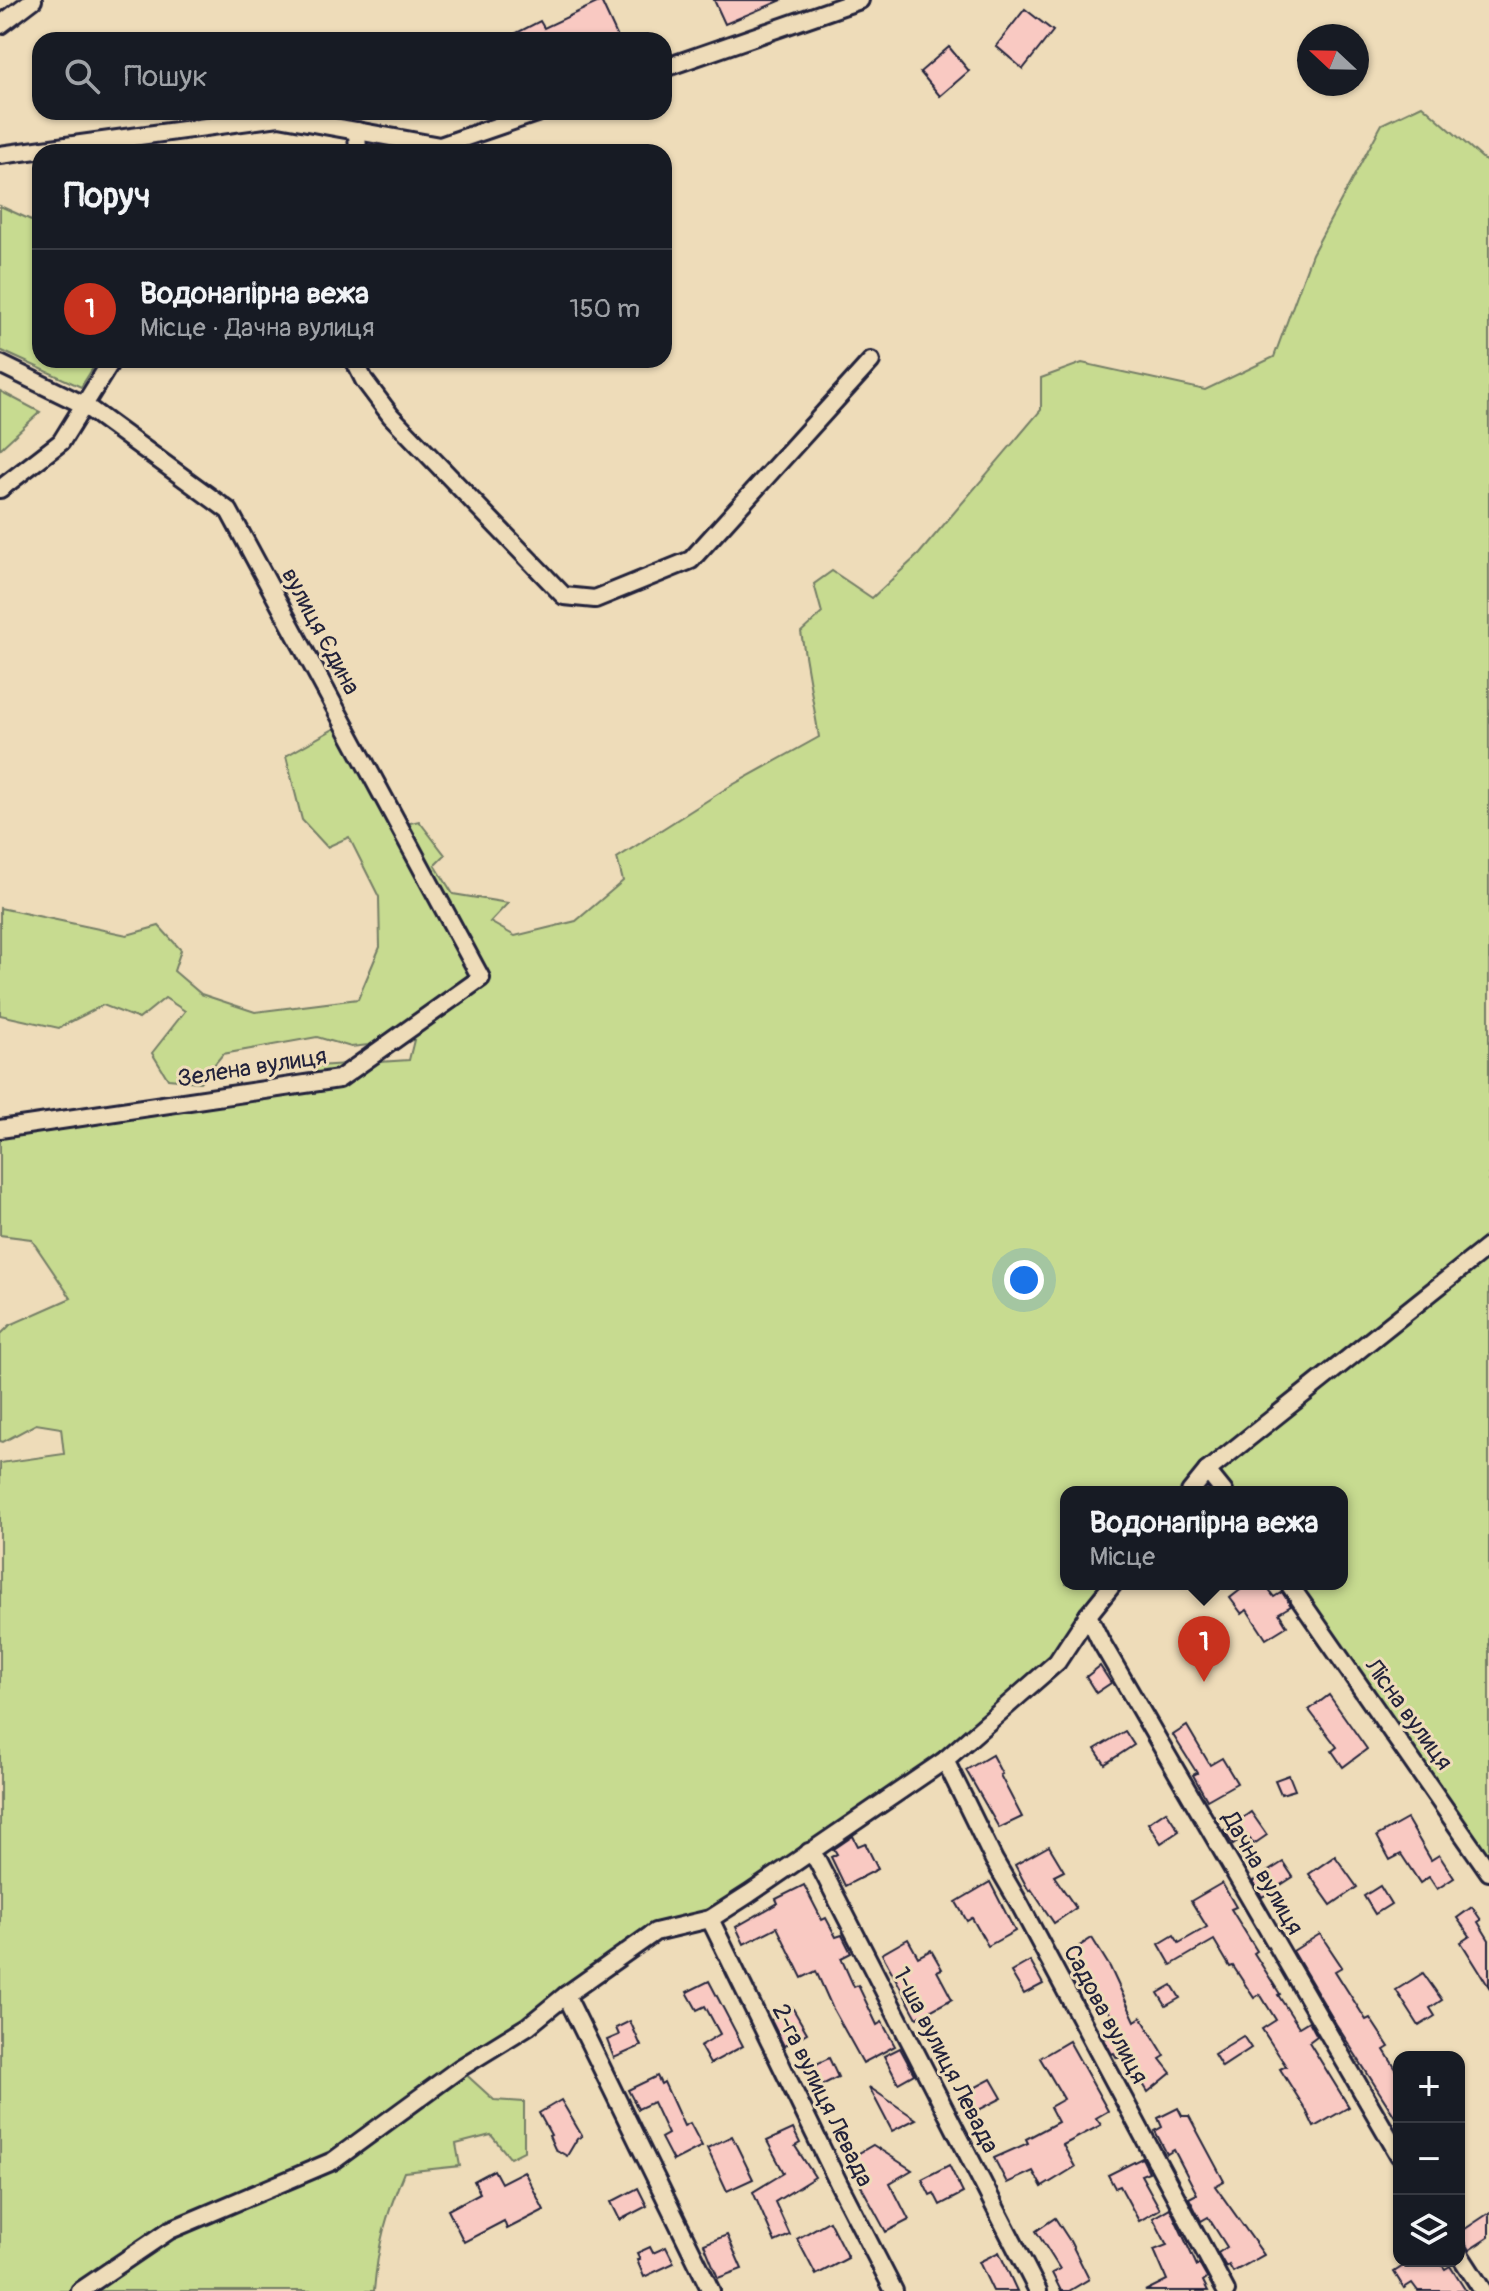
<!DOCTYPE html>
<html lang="uk">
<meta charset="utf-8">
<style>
body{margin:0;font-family:Pangolin,sans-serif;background:#242831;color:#f1f3f6}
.controls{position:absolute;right:24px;bottom:24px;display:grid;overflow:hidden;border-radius:16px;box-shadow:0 2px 6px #0004}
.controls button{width:72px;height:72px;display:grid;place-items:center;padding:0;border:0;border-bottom:2px solid #363941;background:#171b24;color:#f1f3f6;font:40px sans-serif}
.compass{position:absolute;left:1297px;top:24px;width:72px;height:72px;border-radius:50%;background:#171b24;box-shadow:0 2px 6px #0004;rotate:292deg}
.you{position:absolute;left:1024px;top:1280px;width:28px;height:28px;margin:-20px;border:6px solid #fff;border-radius:50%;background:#1a73e8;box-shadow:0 0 0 12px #1a73e833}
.badge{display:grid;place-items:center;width:52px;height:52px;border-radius:50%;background:#c8321e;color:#fff;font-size:26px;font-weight:700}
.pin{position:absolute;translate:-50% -66px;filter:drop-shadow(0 2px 4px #0008)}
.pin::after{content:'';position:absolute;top:42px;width:28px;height:24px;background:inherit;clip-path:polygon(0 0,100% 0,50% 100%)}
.popup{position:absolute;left:1060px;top:1486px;width:288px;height:104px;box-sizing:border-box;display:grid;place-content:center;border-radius:16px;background:#171b24;filter:drop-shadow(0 2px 6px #0005);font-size:26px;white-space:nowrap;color:#9ea1a6}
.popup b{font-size:30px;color:#f1f3f6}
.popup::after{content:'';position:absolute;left:50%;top:100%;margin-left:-16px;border:16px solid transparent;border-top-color:#171b24}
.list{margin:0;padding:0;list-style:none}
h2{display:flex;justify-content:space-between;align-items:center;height:104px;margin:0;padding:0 32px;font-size:34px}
h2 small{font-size:26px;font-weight:400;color:#9ea1a6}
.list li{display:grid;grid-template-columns:52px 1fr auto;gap:24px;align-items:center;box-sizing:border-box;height:120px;padding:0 32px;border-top:2px solid #363941}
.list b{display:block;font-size:30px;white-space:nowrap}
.list p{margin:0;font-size:26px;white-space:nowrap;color:#9ea1a6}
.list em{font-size:26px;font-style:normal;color:#9ea1a6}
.icon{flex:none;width:44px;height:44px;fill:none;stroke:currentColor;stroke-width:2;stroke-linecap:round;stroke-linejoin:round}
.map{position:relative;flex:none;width:1489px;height:2291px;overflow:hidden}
.search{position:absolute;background:#171b24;box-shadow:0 2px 6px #0004;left:32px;top:32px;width:640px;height:88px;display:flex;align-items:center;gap:20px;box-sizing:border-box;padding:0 28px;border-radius:24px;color:#9ea1a6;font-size:30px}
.panel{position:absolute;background:#171b24;box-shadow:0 2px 6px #0004;left:32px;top:144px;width:640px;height:224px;border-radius:24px}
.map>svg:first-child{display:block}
.green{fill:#c7db90;stroke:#747e66;stroke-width:2}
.building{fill:#f9c9c2;stroke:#22223b;stroke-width:2}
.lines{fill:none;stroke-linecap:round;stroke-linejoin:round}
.street-casing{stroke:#22223b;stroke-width:22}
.street{stroke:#eedcb9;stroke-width:16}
.labels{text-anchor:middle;stroke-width:6;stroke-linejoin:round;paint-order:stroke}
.street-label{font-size:24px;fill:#22223b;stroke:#eedcb9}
</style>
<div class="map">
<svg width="1489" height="2291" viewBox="0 0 1489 2291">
<rect width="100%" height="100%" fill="#eedcb9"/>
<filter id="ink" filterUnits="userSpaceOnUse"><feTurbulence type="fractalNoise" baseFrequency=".0125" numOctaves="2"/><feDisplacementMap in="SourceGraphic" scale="16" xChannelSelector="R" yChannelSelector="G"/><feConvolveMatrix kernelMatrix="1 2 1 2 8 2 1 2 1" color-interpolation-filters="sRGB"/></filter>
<g filter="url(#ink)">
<g class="green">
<path d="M1422 105 1489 164V1872L1289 1584H1342V1492H1224L1207 1471 1190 1492H1066V1584H1113L1057 1662 945 1760 710 1919 655 1932 460 2069 494 2100 524 2102V2151L510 2158 491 2135 456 2144 460 2166 404 2172C386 2216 378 2243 374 2291H0V1463L64 1454 61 1428 36 1424 3 1442 0 1441V1335L10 1325 71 1298 31 1239 0 1235V1136L310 1078 317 1066 409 1060 414 1040 351 1047 317 1037 223 1054 200 1082 168 1079 152 1053 185 1011 165 998 139 1019 103 1005 59 1028 0 1015V908L127 935 159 926 181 950 174 971 201 994 255 1012 358 999 380 947 379 897 349 837 327 847 302 820 286 756 339 726 392 827 419 821 445 855 435 865 453 894 508 903 490 922 515 936 576 921 623 881 617 858 727 788 819 737 801 632 822 613 814 584 832 571 872 598 919 554 1041 410V378L1082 363 1205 390 1274 357 1312 254 1382 124Z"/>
<polygon points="0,206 40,224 40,360 98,360 81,387 0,350"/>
<polygon points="0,391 40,412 0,449"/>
</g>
<g class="building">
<polygon points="714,0 782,0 725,24"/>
<polygon points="601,1 619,40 503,40 540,21 544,28"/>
<polygon points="1025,9 1053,31 1023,69 996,46"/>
<polygon points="949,47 969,71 940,96 920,72"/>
<polygon points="1248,1584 1264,1584 1274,1597 1282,1592 1291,1606 1279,1613 1287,1626 1266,1639 1247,1610 1242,1614 1230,1598"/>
<polygon points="1100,1666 1111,1683 1096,1693 1086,1677"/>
<polygon points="1329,1695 1367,1749 1343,1767 1332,1751 1337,1747 1309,1710"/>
<polygon points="1187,1726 1210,1765 1222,1758 1237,1783 1207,1800 1193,1775 1197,1773 1173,1735"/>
<polygon points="1125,1731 1134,1745 1105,1764 1095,1749"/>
<polygon points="992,1755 1002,1774 1000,1775 1022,1817 999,1828 966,1770"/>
<polygon points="1289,1775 1295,1790 1281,1794 1275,1780"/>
<polygon points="1166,1811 1179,1831 1161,1843 1148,1823"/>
<polygon points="1251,1812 1267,1835 1254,1844 1247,1835 1233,1845 1224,1831"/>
<polygon points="1407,1819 1431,1860 1439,1855 1454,1878 1437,1889 1429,1877 1420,1883 1401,1854 1390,1860 1377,1836"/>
<polygon points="853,1836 858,1846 865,1843 878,1869 845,1886 831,1857 837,1854 834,1849"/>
<polygon points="1049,1846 1064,1871 1054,1876 1076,1908 1054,1923 1031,1889 1029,1891 1015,1865"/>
<polygon points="1335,1856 1357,1887 1331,1905 1309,1874"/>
<polygon points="1283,1862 1293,1877 1262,1897 1253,1881"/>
<polygon points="990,1882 1015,1931 988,1946 972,1918 967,1921 956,1902"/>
<polygon points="1222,1883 1236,1907 1231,1909 1257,1951 1254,1953 1280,1994 1278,1995 1299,2027 1309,2021 1317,2036 1309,2042 1349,2107 1314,2127 1306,2110 1280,2069 1286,2066 1262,2029 1276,2020 1260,1994 1254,1998 1233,1966 1230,1967 1214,1940 1171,1965 1159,1944 1174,1935 1179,1943 1207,1927 1191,1901"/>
<polygon points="804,1885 822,1920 826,1918 836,1937 842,1935 851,1953 841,1958 854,1987 858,1985 877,2025 882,2022 895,2046 863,2063 832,2007 816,1971 802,1978 777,1927 744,1944 736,1927 778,1903 776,1899"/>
<polygon points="1380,1886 1391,1904 1375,1914 1364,1896"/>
<polygon points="1472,1907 1481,1920 1478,1922 1489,1940 1489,1987 1461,1942 1470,1936 1457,1918"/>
<polygon points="1320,1934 1342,1967 1335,1971 1366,2020 1370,2018 1389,2047 1384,2050 1399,2074 1399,2123 1336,2024 1293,1951"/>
<polygon points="1092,1938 1110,1967 1135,2021 1141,2017 1165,2056 1160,2059 1171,2073 1148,2092 1126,2056 1117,2058 1114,2053 1112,2054 1104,2039 1118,2031 1106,2005 1096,2010 1077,1967 1072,1970 1064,1956"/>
<polygon points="908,1939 918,1957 931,1950 942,1969 937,1971 952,1999 917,2018 882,1954"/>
<polygon points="1030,1961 1043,1984 1024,1994 1011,1972"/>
<polygon points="1423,1973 1442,2000 1430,2008 1435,2016 1419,2026 1396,1990"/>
<polygon points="709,1981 743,2046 710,2064 700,2046 720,2034 705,2006 697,2010 687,1992"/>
<polygon points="1172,1985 1180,1998 1166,2006 1158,1993"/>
<polygon points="792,2007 807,2033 784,2046 771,2020"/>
<polygon points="630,2021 641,2046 614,2058 607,2040 619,2035 616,2028"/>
<polygon points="1243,2036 1251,2048 1222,2067 1214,2054"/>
<polygon points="1069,2041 1108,2111 1096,2118 1101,2125 1063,2145 1075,2167 1042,2187 1033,2171 1007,2183 994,2158 1028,2143 1026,2139 1058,2122 1050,2107 1064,2099 1040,2058"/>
<polygon points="900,2048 914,2074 898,2083 884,2056"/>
<polygon points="829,2058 838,2077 816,2088 806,2069"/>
<polygon points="657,2076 661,2084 664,2082 684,2126 690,2123 702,2146 673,2161 661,2138 668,2134 653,2102 638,2109 628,2090"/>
<polygon points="991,2079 1002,2098 971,2114 961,2095"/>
<polygon points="869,2087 916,2119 892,2131"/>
<polygon points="561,2100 582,2136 577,2139 567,2156 555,2149 549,2136 551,2135 539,2113"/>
<polygon points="1178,2108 1182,2116 1189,2116 1224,2181 1215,2186 1264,2255 1233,2272 1229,2265 1226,2267 1218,2253 1227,2247 1208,2217 1201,2221 1189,2198 1197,2194 1174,2150 1167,2154 1155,2131 1162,2127 1158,2118"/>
<polygon points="793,2129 800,2143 795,2146 815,2177 775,2202 790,2235 775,2242 753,2192 784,2173 767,2141"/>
<polygon points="732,2136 753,2179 727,2191 707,2148"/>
<polygon points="873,2145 912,2170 890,2183 909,2220 886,2232 847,2160"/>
<polygon points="1142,2158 1149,2172 1141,2175 1160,2209 1139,2221 1120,2186 1115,2188 1108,2175"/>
<polygon points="949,2165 963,2193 940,2205 934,2193 930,2195 922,2179"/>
<polygon points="494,2170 501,2183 524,2171 544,2210 507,2229 504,2221 464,2242 448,2210 480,2193 474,2181"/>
<polygon points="638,2188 647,2206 620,2220 611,2202"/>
<polygon points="1170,2208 1197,2266 1199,2264 1207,2278 1203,2281 1208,2291 1145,2291 1167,2280 1154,2250 1167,2245 1153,2218"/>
<polygon points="1489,2213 1489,2237 1469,2250 1459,2233"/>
<polygon points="1055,2218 1070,2241 1089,2279 1069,2291 1061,2291 1052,2273 1060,2269 1036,2231"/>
<polygon points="829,2221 848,2258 816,2275 797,2239"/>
<polygon points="727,2235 742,2269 718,2278 704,2244"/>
<polygon points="650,2247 653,2253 666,2247 674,2263 644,2277 637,2260 640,2259 637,2253"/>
<polygon points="999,2252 1017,2291 993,2291 979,2262"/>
<polygon points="1411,2261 1439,2261 1445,2269 1450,2266 1466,2291 1418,2291 1412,2283 1404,2288 1394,2272"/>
</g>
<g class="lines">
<defs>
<g id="street">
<polyline points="0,25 33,0"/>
<polyline points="664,68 860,0"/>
<polyline points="357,131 358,152"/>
<polyline points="0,155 279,117 440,146 539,112"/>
<polyline points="354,360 364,380 391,416 564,596 595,599 691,560 871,361"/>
<polyline points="0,364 84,405 61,442 0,489"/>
<polyline points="0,1129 339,1079 481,978 229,511 84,405 112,360"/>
<polyline points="1207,1471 1224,1492"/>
<polyline points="1190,1492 1207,1471 1489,1246"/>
<polyline points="1289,1584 1489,1872"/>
<polyline points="1088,1615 1100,1640 1399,2155"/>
<polyline points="945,1760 994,1860 1019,1903 1226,2291"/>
<polyline points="809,1852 817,1860 1038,2291"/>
<polyline points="710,1919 839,2184 894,2291"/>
<polyline points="566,1995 711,2291"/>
<polyline points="1459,2254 1483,2291"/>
<polyline points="80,2291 170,2230 333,2161 460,2068 528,2026 566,1995 655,1932 710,1919 749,1894 945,1760 1057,1662 1088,1615 1113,1584"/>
</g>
</defs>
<use href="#street" class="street-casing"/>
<use href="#street" class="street"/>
</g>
</g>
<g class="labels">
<g class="street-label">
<text transform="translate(321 631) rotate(62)" y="8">вулиця Єдина</text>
<text transform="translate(252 1067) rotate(-9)" y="8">Зелена вулиця</text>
<text transform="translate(1409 1714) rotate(54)" y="8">Лісна вулиця</text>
<text transform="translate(1263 1873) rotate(60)" y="8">Дачна вулиця</text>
<text transform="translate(1106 2014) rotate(62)" y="8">Садова вулиця</text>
<text transform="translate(946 2060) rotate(63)" y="8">1-ша вулиця Левада</text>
<text transform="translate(823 2095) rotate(64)" y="8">2-га вулиця Левада</text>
</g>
</g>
</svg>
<div class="controls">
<button>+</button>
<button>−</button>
<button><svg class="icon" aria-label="layers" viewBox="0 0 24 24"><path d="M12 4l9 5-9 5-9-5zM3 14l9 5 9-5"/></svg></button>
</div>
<svg class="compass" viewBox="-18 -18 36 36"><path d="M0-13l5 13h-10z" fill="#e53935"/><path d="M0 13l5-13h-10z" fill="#9ea1a6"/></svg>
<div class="you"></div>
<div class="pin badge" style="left:1204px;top:1682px">1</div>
<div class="popup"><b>Водонапірна вежа</b>Місце</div>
<div class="search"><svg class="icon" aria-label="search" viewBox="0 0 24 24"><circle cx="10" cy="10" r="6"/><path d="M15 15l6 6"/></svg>Пошук</div>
<section class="panel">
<h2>Поруч<small></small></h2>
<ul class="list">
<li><span class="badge">1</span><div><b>Водонапірна вежа</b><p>Місце · Дачна вулиця</p></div><em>150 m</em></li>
</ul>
</section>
</div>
